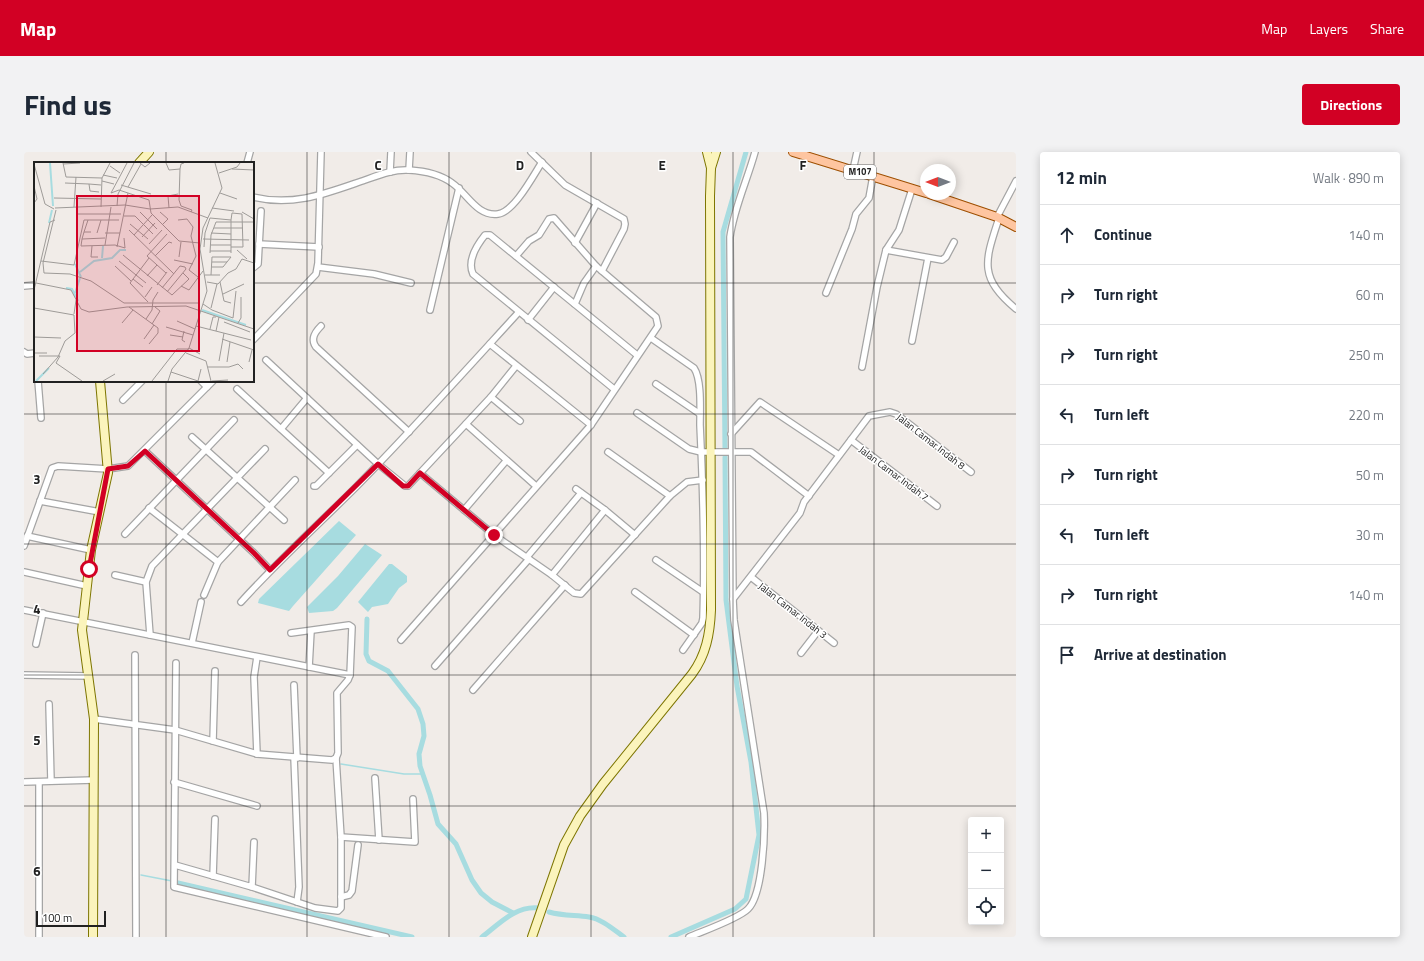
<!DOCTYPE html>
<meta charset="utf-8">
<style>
body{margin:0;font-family:"Titillium Web",sans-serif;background:#f2f2f3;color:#1f2937}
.controls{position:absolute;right:12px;bottom:12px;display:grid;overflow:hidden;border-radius:4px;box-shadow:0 2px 10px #0003}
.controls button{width:36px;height:36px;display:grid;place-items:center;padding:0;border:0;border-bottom:1px solid #e0e1e3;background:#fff;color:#1f2937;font:20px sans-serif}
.compass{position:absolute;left:896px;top:12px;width:36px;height:36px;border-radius:50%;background:#fff;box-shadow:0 2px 10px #0003;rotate:270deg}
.scale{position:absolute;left:12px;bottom:10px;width:70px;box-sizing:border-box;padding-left:4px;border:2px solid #212121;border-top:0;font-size:11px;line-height:14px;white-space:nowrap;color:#212121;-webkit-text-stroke:3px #fff;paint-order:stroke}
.stop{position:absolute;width:12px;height:12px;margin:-9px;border:3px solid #d20024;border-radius:50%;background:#fff}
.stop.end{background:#d20024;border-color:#fff;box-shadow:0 1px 4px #0008}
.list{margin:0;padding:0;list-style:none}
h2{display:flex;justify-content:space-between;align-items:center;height:52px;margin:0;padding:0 16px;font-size:17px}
h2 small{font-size:13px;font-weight:400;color:#747a83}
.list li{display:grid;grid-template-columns:26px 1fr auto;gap:12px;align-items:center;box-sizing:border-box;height:60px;padding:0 16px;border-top:1px solid #e0e1e3}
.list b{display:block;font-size:15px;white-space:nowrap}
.list em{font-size:13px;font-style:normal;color:#747a83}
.icon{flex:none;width:22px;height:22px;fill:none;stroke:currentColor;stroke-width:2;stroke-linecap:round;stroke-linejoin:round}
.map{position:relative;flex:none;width:992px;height:785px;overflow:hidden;border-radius:4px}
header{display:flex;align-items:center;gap:24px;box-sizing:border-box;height:56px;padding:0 20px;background:#d20024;color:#fff}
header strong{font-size:19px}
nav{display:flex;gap:22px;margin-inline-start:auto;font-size:14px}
.intro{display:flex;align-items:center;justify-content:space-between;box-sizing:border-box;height:96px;padding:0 24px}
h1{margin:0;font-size:28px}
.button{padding:10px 18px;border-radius:4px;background:#d20024;color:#fff;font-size:14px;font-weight:700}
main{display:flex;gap:24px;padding:0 24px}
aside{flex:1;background:#fff;border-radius:4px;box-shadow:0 2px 10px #0003}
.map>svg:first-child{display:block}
.water{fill:#a7dce0}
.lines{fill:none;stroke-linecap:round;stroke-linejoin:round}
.stream{stroke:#a7dce0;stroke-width:1.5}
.canal{stroke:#a7dce0;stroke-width:5}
.street-casing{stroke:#a5a5a5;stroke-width:8}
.secondary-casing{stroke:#7e7602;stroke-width:10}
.primary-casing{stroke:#9e4f00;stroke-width:10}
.street{stroke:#fff;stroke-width:5.5}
.secondary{stroke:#fbf4bc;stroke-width:8}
.primary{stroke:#fec5a0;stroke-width:8}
.route{stroke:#d20024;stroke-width:5}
.grid{fill:none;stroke:#212121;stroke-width:1;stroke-opacity:0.55}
.labels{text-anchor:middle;stroke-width:3;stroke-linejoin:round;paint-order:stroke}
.shield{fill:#fff;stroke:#646464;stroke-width:1}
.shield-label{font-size:9px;font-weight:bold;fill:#212121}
.street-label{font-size:10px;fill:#212121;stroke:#fff}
.inset-river{fill:none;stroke:#a7dce0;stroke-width:2}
.inset-road{fill:none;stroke:#9e9b98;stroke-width:1}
.view{fill:#d20024;fill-opacity:0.15;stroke:#d20024;stroke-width:2}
.inset-edge{fill:none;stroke:#212121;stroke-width:2}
.grid-label{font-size:13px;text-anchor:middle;font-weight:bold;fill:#212121;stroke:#fff;stroke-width:3;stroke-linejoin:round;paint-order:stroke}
</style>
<header>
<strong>Map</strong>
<nav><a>Map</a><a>Layers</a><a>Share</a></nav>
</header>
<div class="intro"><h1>Find us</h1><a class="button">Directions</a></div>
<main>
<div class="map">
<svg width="992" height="785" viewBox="0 0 992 785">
<rect width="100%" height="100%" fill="#f1ece8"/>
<g class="water">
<polygon points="315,369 332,383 269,454 265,459 234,451 235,447"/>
<polygon points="341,392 358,403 313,456 309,459 285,461 283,455 314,424"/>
<polygon points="365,412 368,412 383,424 383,430 375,436 364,452 348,455 344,460 334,450"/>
</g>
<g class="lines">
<g class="stream">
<polyline points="317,612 380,622 398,622"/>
<polyline points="117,723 148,729"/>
</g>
<g class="canal">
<polyline points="701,299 699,80 722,0"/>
<polyline points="343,467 342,502 345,509 364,519 394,557 399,572 400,584 395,602 396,614 406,643 414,672 432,692 448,728 457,741 468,750 489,761"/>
<polyline points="154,731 388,785"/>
<path d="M525 760C539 764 551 763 565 765 578 767 590 778 600 785"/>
<path d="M458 785C475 772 492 753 515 756"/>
<polyline points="647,785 711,757 722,747 735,683 727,610 713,534 702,448 701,305"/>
</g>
<defs>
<g id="street">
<polyline points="507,0 541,33 600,67 601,72 600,77 578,119"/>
<polyline points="223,11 226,0"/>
<polyline points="385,18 386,0"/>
<polyline points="829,18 833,0"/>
<polyline points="366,20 367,0"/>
<path d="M229 45C270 55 303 41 341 28 355 23 370 17 385 18 400 19 416 22 428 31 443 41 453 65 474 62 490 60 509 24 518 10"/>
<polyline points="973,65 992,29"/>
<path d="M975 66C961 109 954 125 992 157"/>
<polyline points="551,91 573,51"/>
<polyline points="235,92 295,95"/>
<polyline points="862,98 918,108 922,105 930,90"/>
<polyline points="294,115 350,122 387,131"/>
<polyline points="229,116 234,112 237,59"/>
<polyline points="0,134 11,133"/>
<polyline points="802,141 828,77 832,62 845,46 849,24"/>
<polyline points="551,152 560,131 572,114"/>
<polyline points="406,158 435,36"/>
<polyline points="504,168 530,135"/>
<path d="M297 174C291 180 286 187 292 195L385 280"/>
<path d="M627 186 670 216C678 228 676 258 676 273 679 337 681 402 679 466L678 471 659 498"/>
<polyline points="229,188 292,122 294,111 297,0"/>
<polyline points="888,189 904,106"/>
<polyline points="466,192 567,273"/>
<polyline points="0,200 3,202 11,201"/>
<polyline points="242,208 354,312 381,334 384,334 467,245 492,214"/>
<polyline points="838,215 853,135 862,98 875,78 888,37"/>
<polyline points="14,229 17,266"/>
<polyline points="177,229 183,235"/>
<polyline points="632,232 676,262"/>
<polyline points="213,237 305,321"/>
<path d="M590 237 449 122C443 109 453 93 461 83H466L613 203"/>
<polyline points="467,245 496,269"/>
<polyline points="99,248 118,229"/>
<polyline points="613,261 665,297 677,300 727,300 785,344"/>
<polyline points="442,272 512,334"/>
<polyline points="257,277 283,246"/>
<polyline points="707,282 736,250 815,303"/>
<polyline points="168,285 260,368"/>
<polyline points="827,288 913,354"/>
<polyline points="121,299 230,401 246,418"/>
<polyline points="584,300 646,344"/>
<polyline points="396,321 470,383 528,423 550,441 557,442 646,344 663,330 679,328"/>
<polyline points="290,334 292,334 333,293"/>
<polyline points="552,337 581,358 611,383"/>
<polyline points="16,349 76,360"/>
<polyline points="125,356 194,410"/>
<polyline points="440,358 482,309"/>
<polyline points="101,382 210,268"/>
<polyline points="3,384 67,398"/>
<polyline points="0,394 28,316 34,314 84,317 104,314 189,229"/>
<polyline points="503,405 557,341"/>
<polyline points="632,408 679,440"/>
<polyline points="0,420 63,434"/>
<polyline points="91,423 122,430"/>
<polyline points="528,423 581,358"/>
<polyline points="727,425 810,491"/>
<polyline points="611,440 670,483"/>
<polyline points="180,443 194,410 271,328"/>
<polyline points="709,447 776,361 780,350 845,264 866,260 872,262 947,320"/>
<path d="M217 450C254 409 294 373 333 334 388 278 441 219 494 161"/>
<polyline points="0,458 326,523"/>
<polyline points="267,481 325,473 328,475 326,523 324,528 313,541 314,601 312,606 317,685 317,756 314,759 291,756 273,750"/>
<polyline points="126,483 122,430 128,414 241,297"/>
<polyline points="377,488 567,273 634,174 632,165 572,114 530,66 525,67 515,83 505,89 492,104"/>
<polyline points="168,491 177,450"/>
<polyline points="12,492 19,461"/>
<polyline points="777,501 794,479"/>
<polyline points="111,503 112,785"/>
<polyline points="152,511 150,735 362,785"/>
<polyline points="411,514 505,407"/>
<polyline points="285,515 287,479"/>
<polyline points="0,523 65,524"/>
<polyline points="270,533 273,606"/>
<polyline points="449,538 541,433"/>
<polyline points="25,552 27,629"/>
<polyline points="70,567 151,578 233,602 308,608 312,606"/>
<polyline points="189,589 191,519"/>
<polyline points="233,602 230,525 233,505"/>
<polyline points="351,626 355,688"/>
<polyline points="0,630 70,628"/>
<polyline points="15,630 15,785"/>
<polyline points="150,630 233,654"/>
<polyline points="317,685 391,690 389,647"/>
<polyline points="151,713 228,735 230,690"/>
<polyline points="189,724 191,667"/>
<polyline points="228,735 273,750 275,735 270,605"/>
<polyline points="317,745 325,743 328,739 334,693"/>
<path d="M665 785C679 779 714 767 724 757 739 742 741 682 740 661L710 468 709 447 706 85C710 56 723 29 731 0"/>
</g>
<g id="secondary">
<polyline points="683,0 687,16"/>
<polyline points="115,11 125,0"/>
<polyline points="69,785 70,567 58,478 67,398 84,321 76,229"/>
<path d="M508 785 540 693 556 664 579 632 668 522C682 503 686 482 687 458L686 44 687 16 692 0"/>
</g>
<g id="primary">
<polyline points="769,0 902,41"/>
<polyline points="905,42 973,65 992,75"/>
</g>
</defs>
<use href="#street" class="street-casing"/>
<use href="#secondary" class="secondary-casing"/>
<use href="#primary" class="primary-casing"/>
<use href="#street" class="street"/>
<use href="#secondary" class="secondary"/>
<use href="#primary" class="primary"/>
</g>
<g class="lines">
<polyline class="route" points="65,417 84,317 104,314 121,299 230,401 246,418 354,312 379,334 384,334 396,321 470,383"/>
</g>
<path class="grid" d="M142 0V11M283 0V785M425 0V785M567 0V785M709 0V785M850 0V785M0 131H11M229 131H992M142 229V785M0 262H992M0 392H992M0 523H992M0 654H992"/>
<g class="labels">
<rect class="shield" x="820" y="13" width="32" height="14" rx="3"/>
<g class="shield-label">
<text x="836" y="23">M107</text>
</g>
<g class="street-label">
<text transform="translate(907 289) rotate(38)" y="4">Jalan Camar Indah 8</text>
<text transform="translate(870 321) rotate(37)" y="4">Jalan Camar Indah 7</text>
<text transform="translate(769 458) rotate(38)" y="4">Jalan Camar Indah 3</text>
</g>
</g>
<g transform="translate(10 10)">
<rect width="220" height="220" fill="#f1ece8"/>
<path class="inset-river" d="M16 1 19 44M15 61 18 48M68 96 69 84M41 102 47 115M46 110 60 99 78 96 86 88H92M32 126 38 127 44 139M41 131 46 116M168 148 212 163M2 219 15 206"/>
<path class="inset-road" d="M29 1 32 15 68 16M106 1 111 5 116 1M132 1 135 8 146 7 147 2 150 1M0 2 11 42 20 47M29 2 46 1M76 4 86 11M146 7 145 38 147 44 158 48 157 50M198 7 220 8M185 11 203 5 206 1M69 13 83 16M68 19 80 22M31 21 55 22M87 23 117 32M0 24 3 37 0 41M94 25 107 2M65 30 56 29 55 22 67 23M77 31 85 28 115 38 117 51 145 79 166 81M77 31 93 1M186 31 203 37M20 36 67 37M83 44 84 32 100 1M40 45 42 15M43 45V52H87M67 45 68 16 76 1M21 46 91 43 116 47 144 45 174 56M135 46 134 34 144 32M178 46 200 49M22 48 9 101 10 111 36 112 57 119 90 141H166M106 50 123 67M126 50 134 57 128 63M208 50 220 57M90 54H101L119 72M54 58 50 70H57M144 58 153 57 159 65 157 74 162 94 155 108 164 115M96 62 114 77M180 66H209M95 68 140 112M50 70 48 77 71 76M63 71 67 58M71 71H86M177 71 197 72M100 73 118 53M108 75 121 61M48 77 47 84 81 83 91 86 90 76M169 77 215 78M115 82 128 68M71 83 77 45M177 83H197M58 84 57 95H64M83 85 94 31M170 85 171 71 176 56 197 58M203 88 213 97M176 89H197M176 91 177 73 182 60H219M197 91V58L198 51 208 52 209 85H197M89 93 138 133 155 117 149 111M121 94 135 80 138 81M145 95 147 80M140 98 159 102M7 99 40 103 50 58H85M85 99 102 113M178 100H193M81 104 97 119M178 105H189L197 95M132 111 113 94 133 72M102 113 112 121M171 113H186M177 113 178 95H197M113 114 123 103M99 117 109 125M173 120 184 122 194 111 202 107 208 97 220 101M186 120 190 139 197 141M2 121 37 128 47 147 55 150 93 145 152 144 220 167M123 123 133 110M147 124 155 128 169 109M128 126 146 104 151 105 152 107 133 130M0 128 16 60 21 58M189 132 210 122M111 135 118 125M114 140 96 121 115 96M169 142 178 148 199 156 202 129M95 145 124 166V171L115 182M0 146 40 153 41 171 31 179 24 195 9 212M177 146 183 122M40 152 42 138M112 157 118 148 119 138 124 130M143 159 161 167M190 160 216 170M88 161 99 148M204 161 207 156V135M118 162 126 149 121 145M162 164 217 178M132 165 159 173M176 167 179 155H182M150 169 148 178 151 180M182 169 185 155M136 173 149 175M0 175 27 176M110 177 120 163M188 177 220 188M155 186 166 192M0 191H13M152 191 172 199 177 219M5 194H26L22 201 48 219M185 199 190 171M193 200 196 180M215 200 218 188M174 205H195L204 202 209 207M137 210 164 219M69 219 81 212M118 219 143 187H155M134 219 138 207 155 186 173 129 166 87 169 66 188 26 181 1M164 219 167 207M178 219 194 218"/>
<path class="view" d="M43 34H165V189H43Z"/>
<rect width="220" height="220" class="inset-edge"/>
</g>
<g class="grid-label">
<text x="354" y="18">C</text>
<text x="496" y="18">D</text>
<text x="638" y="18">E</text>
<text x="779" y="18">F</text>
<text x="13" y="332">3</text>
<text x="13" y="462">4</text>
<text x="13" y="593">5</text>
<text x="13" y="724">6</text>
</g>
</svg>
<div class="controls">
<button>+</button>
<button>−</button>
<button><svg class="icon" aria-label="locate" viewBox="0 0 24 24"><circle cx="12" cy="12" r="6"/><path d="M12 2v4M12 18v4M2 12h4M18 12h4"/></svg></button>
</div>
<svg class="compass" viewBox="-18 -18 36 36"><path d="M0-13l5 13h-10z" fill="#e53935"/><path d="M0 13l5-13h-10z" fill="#747a83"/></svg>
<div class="scale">100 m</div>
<div class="stop" style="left:65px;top:417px"></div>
<div class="stop end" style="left:470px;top:383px"></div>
</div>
<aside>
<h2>12 min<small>Walk · 890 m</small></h2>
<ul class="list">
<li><svg class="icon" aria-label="ahead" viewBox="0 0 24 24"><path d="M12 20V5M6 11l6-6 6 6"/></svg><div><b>Continue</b></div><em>140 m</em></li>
<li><svg class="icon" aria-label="right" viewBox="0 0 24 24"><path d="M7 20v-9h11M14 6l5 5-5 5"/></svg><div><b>Turn right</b></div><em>60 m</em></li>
<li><svg class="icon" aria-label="right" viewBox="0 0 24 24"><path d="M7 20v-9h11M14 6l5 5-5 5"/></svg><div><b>Turn right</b></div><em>250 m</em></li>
<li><svg class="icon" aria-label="left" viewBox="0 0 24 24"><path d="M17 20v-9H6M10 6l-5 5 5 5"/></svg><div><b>Turn left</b></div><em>220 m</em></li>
<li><svg class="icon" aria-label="right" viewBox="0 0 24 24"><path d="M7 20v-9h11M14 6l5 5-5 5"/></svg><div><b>Turn right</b></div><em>50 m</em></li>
<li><svg class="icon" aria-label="left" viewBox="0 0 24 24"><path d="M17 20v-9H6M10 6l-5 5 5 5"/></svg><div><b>Turn left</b></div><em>30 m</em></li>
<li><svg class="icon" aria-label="right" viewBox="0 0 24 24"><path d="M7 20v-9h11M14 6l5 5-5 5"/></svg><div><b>Turn right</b></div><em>140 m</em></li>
<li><svg class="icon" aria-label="arrive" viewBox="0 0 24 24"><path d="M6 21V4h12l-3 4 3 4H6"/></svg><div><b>Arrive at destination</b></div></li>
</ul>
</aside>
</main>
